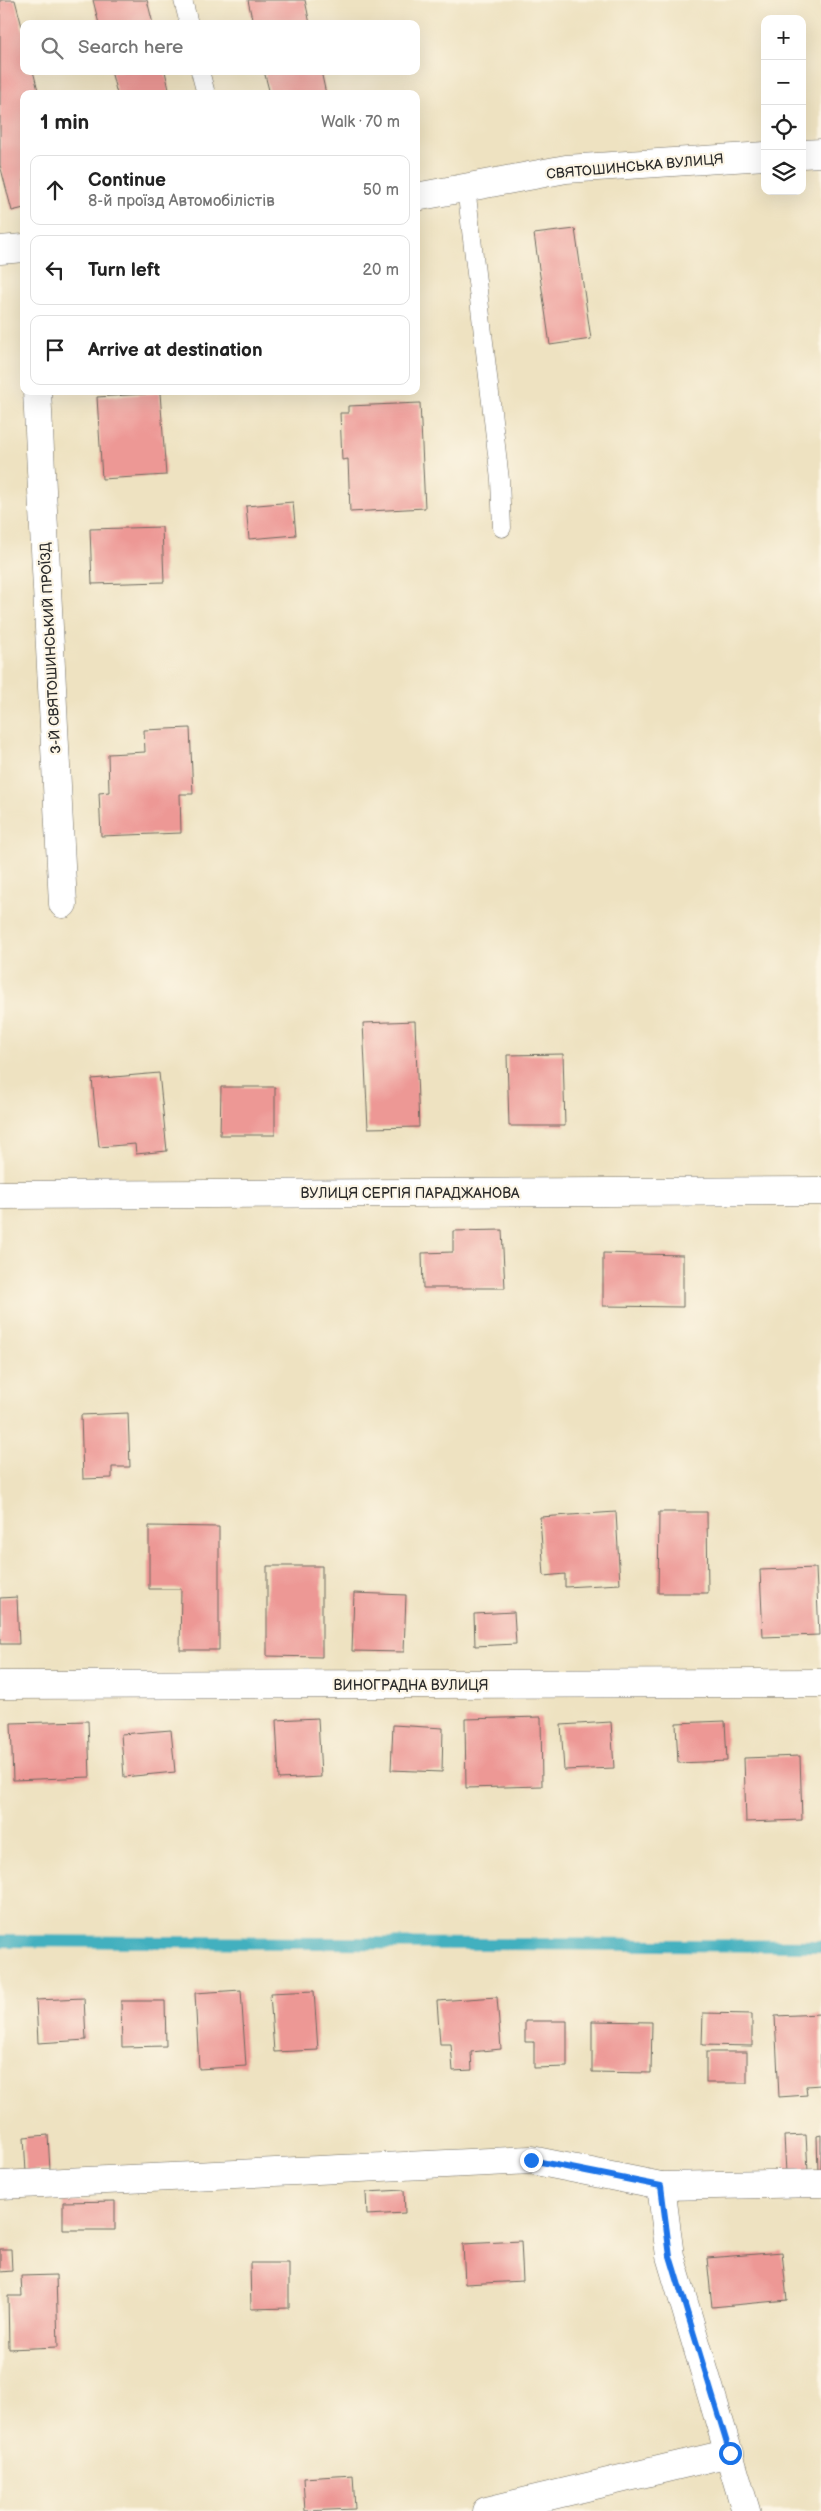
<!DOCTYPE html>
<meta charset="utf-8">
<style>
body{margin:0;font-family:"Balsamiq Sans",sans-serif;background:#f6f6f6;color:#222}
.controls{position:absolute;right:15px;top:15px;display:grid;overflow:hidden;border-radius:10px;box-shadow:0 5px 20px #0002}
.controls button{width:45px;height:45px;display:grid;place-items:center;padding:0;border:0;border-bottom:1px solid #e0e0e0;background:#fff;color:#222;font:25px sans-serif}
.stop{position:absolute;width:15px;height:15px;margin:-11px;border:4px solid #1a73e8;border-radius:50%;background:#fff}
.stop.end{background:#1a73e8;border-color:#fff;box-shadow:0 1px 5px #0008}
.list{margin:0;padding:0;list-style:none}
h2{display:flex;justify-content:space-between;align-items:center;height:65px;margin:0;padding:0 20px;font-size:21px}
h2 small{font-size:16px;font-weight:400;color:#767676}
.list li{display:grid;grid-template-columns:32px 1fr auto;gap:15px;align-items:center;box-sizing:border-box;height:70px;margin:0 10px 10px;padding:0 10px;border:1px solid #e0e0e0;border-radius:10px}
.list b{display:block;font-size:19px;white-space:nowrap}
.list p{margin:0;font-size:16px;white-space:nowrap;color:#767676}
.list em{font-size:16px;font-style:normal;color:#767676}
.icon{flex:none;width:28px;height:28px;fill:none;stroke:currentColor;stroke-width:2;stroke-linecap:round;stroke-linejoin:round}
.map{position:relative;flex:none;width:821px;height:2511px;overflow:hidden}
.search{position:absolute;background:#fff;box-shadow:0 5px 20px #0002;left:20px;top:20px;width:400px;height:55px;display:flex;align-items:center;gap:12px;box-sizing:border-box;padding:0 18px;border-radius:10px;color:#767676;font-size:19px}
.panel{position:absolute;background:#fff;box-shadow:0 5px 20px #0002;left:20px;top:90px;width:400px;height:305px;border-radius:10px}
.map>svg:first-child{display:block}
.lines{fill:none;stroke-linecap:round;stroke-linejoin:round}
.stream{stroke:#42b0bf;stroke-width:12}
.building{fill:#ed9895}
.service-casing{stroke:#6f6b60;stroke-width:19}
.minor-casing{stroke:#6f6b60;stroke-width:29}
.service{stroke:#fff;stroke-width:18}
.minor{stroke:#fff;stroke-width:28}
.route{stroke:#1a73e8;stroke-width:6}
.labels{text-anchor:middle;stroke-width:4.5;stroke-linejoin:round;paint-order:stroke}
.street-label{font-size:14px;fill:#2b2b2b;stroke:#fcf5e5}
</style>
<div class="map">
<svg width="821" height="2511" viewBox="0 0 821 2511">
<rect width="100%" height="100%" fill="#fcf5e5"/>
<filter id="ink" filterUnits="userSpaceOnUse"><feTurbulence type="fractalNoise" baseFrequency=".02" numOctaves="2"/><feDisplacementMap in="SourceGraphic" scale="10" xChannelSelector="R" yChannelSelector="G"/><feConvolveMatrix kernelMatrix="1 2 1 2 8 2 1 2 1" color-interpolation-filters="sRGB"/></filter>
<filter id="wash" filterUnits="userSpaceOnUse"><feTurbulence type="fractalNoise" baseFrequency=".0096" numOctaves="4" result="noise"/><feDisplacementMap in="SourceGraphic" scale="20" xChannelSelector="R" yChannelSelector="G"/><feGaussianBlur stdDeviation="1.12" result="paint"/><feColorMatrix in="noise" values="0 0 0 0 0 0 0 0 0 0 0 0 0 0 0 0 0 1.4 0 .05"/><feComposite in="paint" operator="in"/></filter>
<g filter="url(#wash)">
<rect width="100%" height="100%" fill="#eee2c1"/>
<g class="lines">
<polyline class="stream" points="0,1941 821,1946"/>
</g>
<g id="blocks">
<g class="building">
<polygon points="0,0 15,0 24,34 24,71 33,71 39,94 24,94 24,208 12,211 0,165"/>
<polygon points="93,0 147,0 153,24 99,24"/>
<polygon points="248,0 305,0 310,24 253,24"/>
<polygon points="111,71 165,71 170,94 117,94"/>
<polygon points="264,71 321,71 326,94 270,94"/>
<polygon points="575,229 591,339 550,345 534,234"/>
<polygon points="160,393 166,475 102,479 97,397"/>
<polygon points="420,403 425,508 350,512 348,459 342,460 340,413 348,413 348,406"/>
<polygon points="293,502 296,535 249,539 246,506"/>
<polygon points="162,527 164,582 92,584 90,529"/>
<polygon points="190,728 193,794 180,794 181,833 101,836 99,793 109,792 108,754 145,752 144,730"/>
<polygon points="415,1021 419,1127 368,1128 363,1023"/>
<polygon points="563,1054 565,1126 509,1126 507,1055"/>
<polygon points="159,1073 167,1151 136,1154 135,1144 99,1147 92,1079"/>
<polygon points="221,1087 275,1087 275,1135 220,1135"/>
<polygon points="502,1230 505,1288 423,1288 422,1253 453,1252 453,1231"/>
<polygon points="603,1253 683,1255 683,1307 603,1306"/>
<polygon points="128,1413 130,1467 112,1467 112,1478 83,1479 81,1415"/>
<polygon points="616,1512 620,1584 565,1587 565,1574 544,1576 540,1517"/>
<polygon points="659,1512 707,1512 708,1593 658,1593"/>
<polygon points="149,1526 219,1527 219,1650 180,1650 181,1589 149,1589"/>
<polygon points="267,1566 322,1566 322,1657 267,1656"/>
<polygon points="816,1568 819,1635 763,1637 760,1570"/>
<polygon points="354,1593 406,1595 404,1652 352,1651"/>
<polygon points="17,1597 19,1644 0,1644 0,1598"/>
<polygon points="514,1612 516,1644 475,1646 474,1614"/>
<polygon points="541,1717 542,1786 466,1788 465,1719"/>
<polygon points="318,1718 321,1777 279,1779 276,1720"/>
<polygon points="88,1721 90,1777 13,1780 11,1723"/>
<polygon points="725,1721 727,1761 678,1763 676,1723"/>
<polygon points="611,1722 614,1768 564,1770 561,1725"/>
<polygon points="393,1725 443,1728 442,1772 391,1770"/>
<polygon points="171,1730 175,1772 124,1777 121,1734"/>
<polygon points="800,1756 802,1820 746,1822 744,1758"/>
<polygon points="241,1990 246,2066 199,2069 195,1993"/>
<polygon points="314,1991 318,2050 274,2052 270,1993"/>
<polygon points="497,1997 501,2049 471,2052 472,2070 453,2071 451,2044 440,2044 437,2001"/>
<polygon points="84,1998 86,2040 38,2043 36,2000"/>
<polygon points="121,2001 165,2001 166,2046 122,2047"/>
<polygon points="703,2013 752,2014 752,2046 702,2045"/>
<polygon points="820,2014 821,2085 806,2086 807,2095 779,2097 775,2016"/>
<polygon points="525,2021 567,2021 567,2067 534,2068 534,2042 525,2042"/>
<polygon points="592,2021 652,2022 651,2073 592,2072"/>
<rect x="706" y="2052" width="41" height="31"/>
<polygon points="48,2135 50,2170 26,2172 24,2137"/>
<polygon points="806,2135 808,2171 786,2173 784,2136"/>
<polygon points="821,2135 821,2173 818,2173 817,2136"/>
<polygon points="404,2190 405,2213 367,2215 366,2192"/>
<polygon points="115,2201 115,2230 63,2230 63,2202"/>
<polygon points="521,2241 523,2281 465,2284 463,2244"/>
<polygon points="0,2249 11,2249 12,2271 0,2272"/>
<polygon points="782,2252 787,2300 712,2307 707,2258"/>
<polygon points="250,2263 289,2263 289,2308 251,2309"/>
<polygon points="56,2275 58,2347 9,2349 8,2296 22,2296 21,2276"/>
<polygon points="353,2475 355,2509 305,2511 303,2478"/>
</g>
</g>
</g>
<g filter="url(#ink)">
<use href="#blocks" fill-opacity="0" stroke="#6f6b60" stroke-width="1"/>
<g class="lines">
<defs>
<g id="service">
<polyline points="183,0 189,24"/>
<polyline points="200,71 206,94"/>
<polyline points="466,187 500,480 502,528"/>
</g>
<g id="minor">
<polyline points="802,154 821,153"/>
<polyline points="416,197 566,169 765,156"/>
<polyline points="0,250 24,248"/>
<polyline points="37,391 63,904"/>
<polyline points="0,1195 821,1191"/>
<polyline points="0,1685 821,1683"/>
<polyline points="0,2185 531,2160 661,2186 821,2183"/>
<polyline points="661,2186 670,2256 746,2511"/>
<polyline points="486,2511 730,2453"/>
</g>
</defs>
<use href="#service" class="service-casing"/>
<use href="#minor" class="minor-casing"/>
<use href="#service" class="service"/>
<use href="#minor" class="minor"/>
</g>
</g>
<g class="lines" filter="url(#ink)">
<polyline class="route" points="531,2160 661,2186 670,2256 730,2453"/>
</g>
<g class="labels">
<g class="street-label">
<text transform="translate(635 166) rotate(-5)" y="5">СВЯТОШИНСЬКА ВУЛИЦЯ</text>
<text transform="translate(50 648) rotate(-93)" y="5">3-Й СВЯТОШИНСЬКИЙ ПРОЇЗД</text>
<text x="410" y="1198">ВУЛИЦЯ СЕРГІЯ ПАРАДЖАНОВА</text>
<text x="411" y="1690">ВИНОГРАДНА ВУЛИЦЯ</text>
</g>
</g>
</svg>
<div class="controls">
<button>+</button>
<button>−</button>
<button><svg class="icon" aria-label="locate" viewBox="0 0 24 24"><circle cx="12" cy="12" r="6"/><path d="M12 2v4M12 18v4M2 12h4M18 12h4"/></svg></button>
<button><svg class="icon" aria-label="layers" viewBox="0 0 24 24"><path d="M12 4l9 5-9 5-9-5zM3 14l9 5 9-5"/></svg></button>
</div>
<div class="stop" style="left:730px;top:2453px"></div>
<div class="stop end" style="left:531px;top:2160px"></div>
<div class="search"><svg class="icon" aria-label="search" viewBox="0 0 24 24"><circle cx="10" cy="10" r="6"/><path d="M15 15l6 6"/></svg>Search here</div>
<section class="panel">
<h2>1 min<small>Walk · 70 m</small></h2>
<ul class="list">
<li><svg class="icon" aria-label="ahead" viewBox="0 0 24 24"><path d="M12 20V5M6 11l6-6 6 6"/></svg><div><b>Continue</b><p>8-й проїзд Автомобілістів</p></div><em>50 m</em></li>
<li><svg class="icon" aria-label="left" viewBox="0 0 24 24"><path d="M17 20v-9H6M10 6l-5 5 5 5"/></svg><div><b>Turn left</b></div><em>20 m</em></li>
<li><svg class="icon" aria-label="arrive" viewBox="0 0 24 24"><path d="M6 21V4h12l-3 4 3 4H6"/></svg><div><b>Arrive at destination</b></div></li>
</ul>
</section>
</div>
